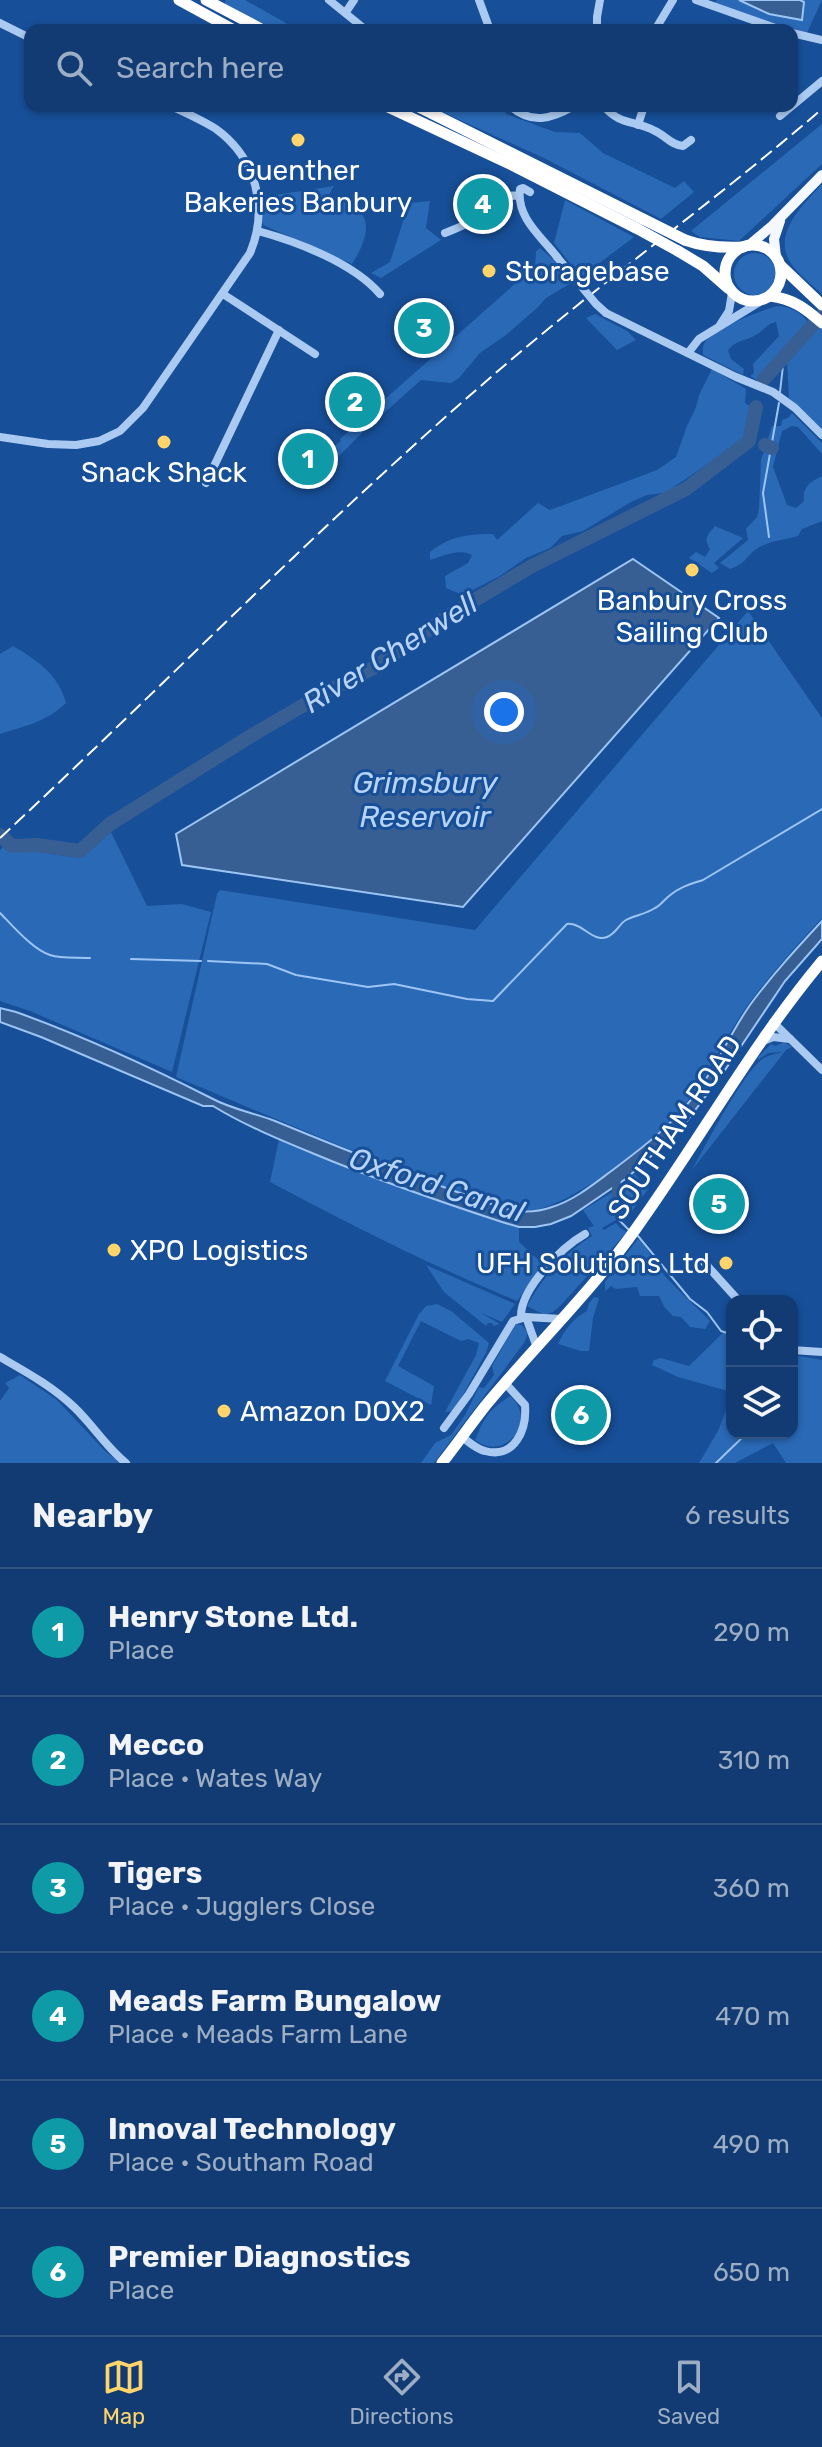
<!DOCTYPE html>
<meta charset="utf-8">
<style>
body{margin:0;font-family:Rubik,sans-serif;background:#1a4277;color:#f1f3f6}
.controls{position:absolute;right:24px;bottom:24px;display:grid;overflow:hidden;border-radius:16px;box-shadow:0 2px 6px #0004}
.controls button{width:72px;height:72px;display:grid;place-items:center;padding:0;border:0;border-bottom:2px solid #305584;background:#113b72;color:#f1f3f6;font:40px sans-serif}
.you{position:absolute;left:504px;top:712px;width:28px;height:28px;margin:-20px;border:6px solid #fff;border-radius:50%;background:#1a73e8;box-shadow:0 0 0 12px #1a73e833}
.badge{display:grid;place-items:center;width:52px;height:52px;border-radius:50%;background:#ffd46b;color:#fff;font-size:26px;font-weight:700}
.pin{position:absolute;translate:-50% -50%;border:4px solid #fff;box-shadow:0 2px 8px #0006}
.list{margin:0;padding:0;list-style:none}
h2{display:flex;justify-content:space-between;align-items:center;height:104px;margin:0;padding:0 32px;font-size:34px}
h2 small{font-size:26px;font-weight:400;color:#9cadc4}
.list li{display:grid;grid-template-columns:52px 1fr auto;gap:24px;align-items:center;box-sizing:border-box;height:128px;padding:0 32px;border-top:2px solid #305584}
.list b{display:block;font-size:30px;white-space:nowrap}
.list p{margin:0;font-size:26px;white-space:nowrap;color:#9cadc4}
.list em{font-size:26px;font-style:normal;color:#9cadc4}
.icon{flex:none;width:44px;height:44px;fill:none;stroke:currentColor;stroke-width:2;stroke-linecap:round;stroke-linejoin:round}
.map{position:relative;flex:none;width:822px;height:1463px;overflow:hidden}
.search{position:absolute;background:#113b72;box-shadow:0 2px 6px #0004;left:24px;right:24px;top:24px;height:88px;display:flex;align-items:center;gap:20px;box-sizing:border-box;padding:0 28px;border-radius:16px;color:#9cadc4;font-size:30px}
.sheet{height:872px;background:#113b72}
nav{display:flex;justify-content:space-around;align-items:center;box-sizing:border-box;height:112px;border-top:2px solid #305584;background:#113b72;font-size:22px;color:#9cadc4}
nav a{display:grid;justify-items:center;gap:4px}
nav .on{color:#ffd46b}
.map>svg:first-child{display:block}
.green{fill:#2a69b6}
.water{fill:#375f94;stroke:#9dc5f4;stroke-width:2}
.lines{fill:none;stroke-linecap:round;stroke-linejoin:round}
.stream{stroke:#9dc5f4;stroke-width:2}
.canal{stroke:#375f94;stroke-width:8}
.river{stroke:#375f94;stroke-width:14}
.minor{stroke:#aacaf1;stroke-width:8}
.major{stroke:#f5f9ff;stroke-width:10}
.highway{stroke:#fff;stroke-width:11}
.rail{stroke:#fff;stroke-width:2;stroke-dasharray:14 6;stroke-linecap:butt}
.minor-bridge{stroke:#aacaf1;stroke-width:8}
.highway-bridge{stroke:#fff;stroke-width:11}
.poi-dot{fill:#ffd46b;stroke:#174f98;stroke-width:3}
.labels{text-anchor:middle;stroke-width:6;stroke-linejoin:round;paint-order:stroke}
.poi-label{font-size:28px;fill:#fff;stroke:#174f98}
.street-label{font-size:28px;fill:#fff;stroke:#174f98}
.water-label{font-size:30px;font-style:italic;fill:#b7d4f8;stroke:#174f98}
</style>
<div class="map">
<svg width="822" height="1463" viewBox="0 0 822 1463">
<rect width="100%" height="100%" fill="#174f98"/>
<g class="green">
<polygon points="226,0 245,0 298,30 273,30 224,5"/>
<polygon points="717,0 739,0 769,14 804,2 800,0 822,0 806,35 750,17 715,3"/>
<polygon points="429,106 502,106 506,114 555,132 580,133 603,153 675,188 684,181 694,192 661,219 544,158"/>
<polygon points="822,124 822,164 739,241 700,237 691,231"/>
<path d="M822 184V294C811 284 798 274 790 262 772 233 804 204 822 184Z"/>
<path d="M334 186 329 195C338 200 350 204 358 211 375 223 361 250 352 264L263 225 262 197Z"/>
<polygon points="565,200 634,237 581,277 554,243"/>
<polygon points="430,201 426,228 441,240 381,278 371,273 390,262 409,203"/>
<polygon points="540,248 555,261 571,283 546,298 537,308 506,335 480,353 459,378 451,383 421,380 365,430 333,462 331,456 336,449 334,446 341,441 340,439 535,266 536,251"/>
<circle cx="755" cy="274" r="21"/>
<path d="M778 306C792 307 802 313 810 325L761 380 758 381 750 376 754 373 753 364 779 336 776 322C767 324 766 328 759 333 748 341 737 339 728 350L731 359 744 369 743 375 703 355C703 349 702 347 705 342 713 329 763 309 778 306Z"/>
<polygon points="595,314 627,331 636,340 617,350 586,318"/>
<polygon points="822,324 822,431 789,398 787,362"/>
<path d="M712 369 746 389 745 403 751 407 746 438 665 493 647 495 631 502 583 531 562 536 550 548 526 558 500 576 463 595 446 588 445 576 468 563 472 555C460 548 443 556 430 560V552C449 536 469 534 493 534L497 540 538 503 550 510 657 470 676 457 687 426 696 407 699 395Z"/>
<path d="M792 413 822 443V454L798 427 792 426 782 431 773 467 787 505 796 508 804 501C802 487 810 482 822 476V521L802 529 798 536C783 540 767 541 755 550 745 558 745 564 730 569L720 563 748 540 746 529 757 517 759 508 761 460 772 426H781L782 420 788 418Z"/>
<path d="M715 526 743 538 714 563 719 568 712 573 689 558 696 552 705 557 710 549C703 539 708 534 715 526Z"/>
<path d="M748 611 822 718V918C796 946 770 975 747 1006 723 1041 706 1081 678 1113 653 1143 572 1205 533 1210 506 1213 461 1193 435 1183 347 1150 262 1113 176 1077L217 894 220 890 475 930Z"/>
<path d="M13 646C37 660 59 675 66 703 46 722 25 726 0 734V654Z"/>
<polygon points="111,832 147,906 182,904 211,912 172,1072 30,1011 0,1001 0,850 3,847 81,858"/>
<path d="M784 1042 792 1047 786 1050 692 1170C705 1147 744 1070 764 1058 769 1055 777 1054 782 1052L768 1053 758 1060V1057L771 1044 775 1046Z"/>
<path d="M279 1139 363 1173 519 1227V1242L544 1265 517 1301C432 1266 351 1225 270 1182Z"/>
<polygon points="635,1174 648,1189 624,1222 621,1211 622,1186"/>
<path d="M614 1191V1210L616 1220 602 1228 604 1230 616 1223 620 1228 627 1232 561 1305 553 1312 545 1315 527 1306C542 1277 565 1253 592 1236L588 1228 594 1226 583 1210Z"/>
<path d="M638 1239C647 1246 656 1265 664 1275 679 1292 695 1305 710 1321L705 1329 690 1327 681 1317 673 1316 665 1308 659 1296H640L637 1287 616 1289 611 1286 605 1291V1282Z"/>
<polygon points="426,1265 515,1304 502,1322 481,1313 500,1324 493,1326 492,1323 488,1323 486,1326 444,1292"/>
<path d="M594 1297 599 1298 593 1318 589 1351H581L558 1344C564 1331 573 1318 587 1311L589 1303Z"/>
<polygon points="437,1304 451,1311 489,1343 486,1353 454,1411 445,1412 476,1355 479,1343 468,1339 461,1341 421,1321 398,1366 434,1386 431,1405 385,1381 419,1314 426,1306"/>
<polygon points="516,1324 522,1325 528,1333 524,1343 434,1463 421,1463 435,1443 451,1435 465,1415 479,1387 484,1388 494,1375 492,1366"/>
<polygon points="732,1324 732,1392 678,1377 652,1365 654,1360 661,1358 689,1366"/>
<polygon points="792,1355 822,1360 822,1463 786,1463 773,1443 735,1463 699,1463 718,1431 732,1395 732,1433 792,1433"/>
<polygon points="20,1375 57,1400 105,1451 120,1463 0,1463 0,1401 9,1388 5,1383"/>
<path d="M510 1396C539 1421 504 1463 475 1440 485 1416 488 1411 510 1396Z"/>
</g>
<g class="water">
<polygon points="739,0 800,0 804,2 802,20 769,14"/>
<polygon points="633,559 719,618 463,907 182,865 176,834"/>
<path d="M822 921V939L785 981 721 1076 680 1130 627 1178 571 1216 551 1224 535 1227H519L502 1222C438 1201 374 1179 312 1153 278 1139 244 1125 213 1106H203L41 1037 0 1022V1008L16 1012C83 1036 148 1066 211 1098 231 1109 254 1113 275 1121 350 1152 426 1182 503 1208 520 1213 535 1213 552 1207 575 1200 595 1183 614 1169 646 1145 676 1122 699 1089 718 1063 731 1032 750 1005 772 975 797 948 822 921Z"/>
</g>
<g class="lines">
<g class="stream">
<polyline points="780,392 784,357"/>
<polyline points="769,537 763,493 779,403"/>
<path d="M0 913C12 925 33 950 50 955 62 959 77 957 90 958"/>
<polyline points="131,959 201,961"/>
<path d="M208 961 267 964 296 975 368 987 394 984 467 999 493 1001 567 924C582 922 593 943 607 937 616 934 619 924 626 920 633 916 646 914 655 908 661 905 664 900 669 896 679 887 691 884 703 880L822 809"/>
<polyline points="615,1201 619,1220 629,1230"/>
<polyline points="638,1236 690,1299 707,1312 721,1331 727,1333 732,1331"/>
<polyline points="716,1463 747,1433"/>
</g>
<polyline class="canal" points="615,1201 617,1178"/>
<g class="river">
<polyline points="764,379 822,315"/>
<polyline points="765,445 772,448"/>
<polyline points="0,835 12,846 37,845 80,851 110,824 254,734 321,695 375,667 448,616 532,566 686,489 749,441 756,407"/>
</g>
<g class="minor">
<polyline points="329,0 366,30"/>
<polyline points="479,0 490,30"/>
<polyline points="696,0 781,30"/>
<polyline points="346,12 354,0"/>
<polyline points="0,23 30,38"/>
<polyline points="597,30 597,17 600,0"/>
<polyline points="655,30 673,0"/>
<polyline points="792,33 822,40"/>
<path d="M510 106C532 125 551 119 574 106"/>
<path d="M604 106C620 126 635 120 655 131 666 136 671 145 683 146L691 140"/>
<polyline points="780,116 822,81"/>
<polyline points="638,125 644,106"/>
<path d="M530 192 523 188 520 189C516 218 542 237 557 257"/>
<path d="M258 231C298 242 353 263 380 294"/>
<path d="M445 233C455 229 466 225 475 219 490 208 498 193 519 196"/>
<polyline points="223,294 315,354"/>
<polyline points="606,313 736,377 773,392 795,408 822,435"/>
<polyline points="720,325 729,311 732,293"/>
<polyline points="688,353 699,339 763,300"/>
<path d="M0 437 48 444 76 445 99 441 120 431 143 408 250 253C269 208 256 158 216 129 202 120 186 113 171 106"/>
<polyline points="206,483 279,330"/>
<polyline points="773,1022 822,1070"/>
<polyline points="761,1042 773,1037 790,1039"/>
<polyline points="702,1260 739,1301"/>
<path d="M521 1317C520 1289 562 1247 585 1234"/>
<polyline points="526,1317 537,1348"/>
<polyline points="792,1350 822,1352"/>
<path d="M0 1357C26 1372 52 1386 74 1407 93 1425 106 1447 126 1463"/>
<polyline points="444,1428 469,1394 513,1321 526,1317 562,1319"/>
<path d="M462 1437C469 1442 476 1449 485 1451 515 1459 527 1429 525 1405L506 1384"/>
</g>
<g class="major">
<polyline points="748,246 772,226 822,175"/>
<polyline points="776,257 774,239 780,221"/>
</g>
<g class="highway">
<polyline points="179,0 234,30"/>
<polyline points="206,0 263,30"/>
<polyline points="386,106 512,165 636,228"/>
<polyline points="417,106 643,219"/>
<path d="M685 240C704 247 722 248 743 247"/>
<circle cx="753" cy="273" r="28"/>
<polyline points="678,251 703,266 728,288"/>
<polyline points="781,266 822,305"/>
<path d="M770 296C793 299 805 308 822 323"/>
<path d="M442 1463C457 1444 471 1424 486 1405 535 1346 591 1292 635 1230 699 1141 752 1045 822 961"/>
</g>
<path class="rail" d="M0 838C159 690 311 534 475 391 587 292 709 206 822 109"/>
<polyline class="minor-bridge" points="557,257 596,304 606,313"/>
<g class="highway-bridge">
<polyline points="643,219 685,240"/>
<polyline points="636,228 678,251"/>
</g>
</g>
<g class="poi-dot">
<circle cx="298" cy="140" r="8"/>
<circle cx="489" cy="271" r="8"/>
<circle cx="164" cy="442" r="8"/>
<circle cx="692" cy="570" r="8"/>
<circle cx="114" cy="1250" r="8"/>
<circle cx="726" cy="1263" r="8"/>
<circle cx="224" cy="1411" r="8"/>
</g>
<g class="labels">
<g class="poi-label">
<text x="298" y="180">Guenther<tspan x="298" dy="32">Bakeries Banbury</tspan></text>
<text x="505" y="281" text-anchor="start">Storagebase</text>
<text x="164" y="482">Snack Shack</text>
<text x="692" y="610">Banbury Cross<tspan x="692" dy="32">Sailing Club</tspan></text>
<text x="130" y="1260" text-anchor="start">XPO Logistics</text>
<text x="710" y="1273" text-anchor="end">UFH Solutions Ltd</text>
<text x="240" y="1421" text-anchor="start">Amazon DOX2</text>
</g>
<g class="street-label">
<text transform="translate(674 1127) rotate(-56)" y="10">SOUTHAM ROAD</text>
</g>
<g class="water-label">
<text transform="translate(390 653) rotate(-32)" y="10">River Cherwell</text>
<text x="425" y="793">Grimsbury<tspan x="425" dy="34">Reservoir</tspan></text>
<text transform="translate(437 1185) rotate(18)" y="10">Oxford Canal</text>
</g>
</g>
</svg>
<div class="controls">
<button><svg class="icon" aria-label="locate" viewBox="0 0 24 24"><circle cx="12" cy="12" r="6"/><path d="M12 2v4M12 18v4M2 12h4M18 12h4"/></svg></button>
<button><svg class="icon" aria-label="layers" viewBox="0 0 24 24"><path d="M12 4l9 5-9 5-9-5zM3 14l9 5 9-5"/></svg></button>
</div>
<div class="you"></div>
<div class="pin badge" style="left:308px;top:459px;background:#0f9aa8">1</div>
<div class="pin badge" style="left:355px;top:402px;background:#0f9aa8">2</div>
<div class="pin badge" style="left:424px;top:328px;background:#0f9aa8">3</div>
<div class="pin badge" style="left:483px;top:204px;background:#0f9aa8">4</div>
<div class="pin badge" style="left:719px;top:1204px;background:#0f9aa8">5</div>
<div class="pin badge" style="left:581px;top:1415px;background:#0f9aa8">6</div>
<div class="search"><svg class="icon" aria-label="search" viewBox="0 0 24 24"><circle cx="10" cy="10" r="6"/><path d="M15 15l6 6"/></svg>Search here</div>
</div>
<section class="sheet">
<h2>Nearby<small>6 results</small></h2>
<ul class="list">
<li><span class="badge" style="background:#0f9aa8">1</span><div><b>Henry Stone Ltd.</b><p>Place</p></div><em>290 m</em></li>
<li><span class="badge" style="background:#0f9aa8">2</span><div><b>Mecco</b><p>Place · Wates Way</p></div><em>310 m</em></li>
<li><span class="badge" style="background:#0f9aa8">3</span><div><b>Tigers</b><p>Place · Jugglers Close</p></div><em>360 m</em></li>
<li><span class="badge" style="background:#0f9aa8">4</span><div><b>Meads Farm Bungalow</b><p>Place · Meads Farm Lane</p></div><em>470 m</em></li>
<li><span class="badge" style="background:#0f9aa8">5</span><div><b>Innoval Technology</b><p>Place · Southam Road</p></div><em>490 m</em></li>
<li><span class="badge" style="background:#0f9aa8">6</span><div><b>Premier Diagnostics</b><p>Place</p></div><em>650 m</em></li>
</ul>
</section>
<nav>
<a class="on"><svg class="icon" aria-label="map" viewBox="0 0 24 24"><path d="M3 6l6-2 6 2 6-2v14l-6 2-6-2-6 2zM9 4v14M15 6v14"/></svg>Map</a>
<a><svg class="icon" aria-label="directions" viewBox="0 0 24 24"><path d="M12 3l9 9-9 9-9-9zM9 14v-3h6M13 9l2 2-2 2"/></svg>Directions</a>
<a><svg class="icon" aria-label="saved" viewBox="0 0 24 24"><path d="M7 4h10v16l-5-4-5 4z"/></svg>Saved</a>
</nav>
